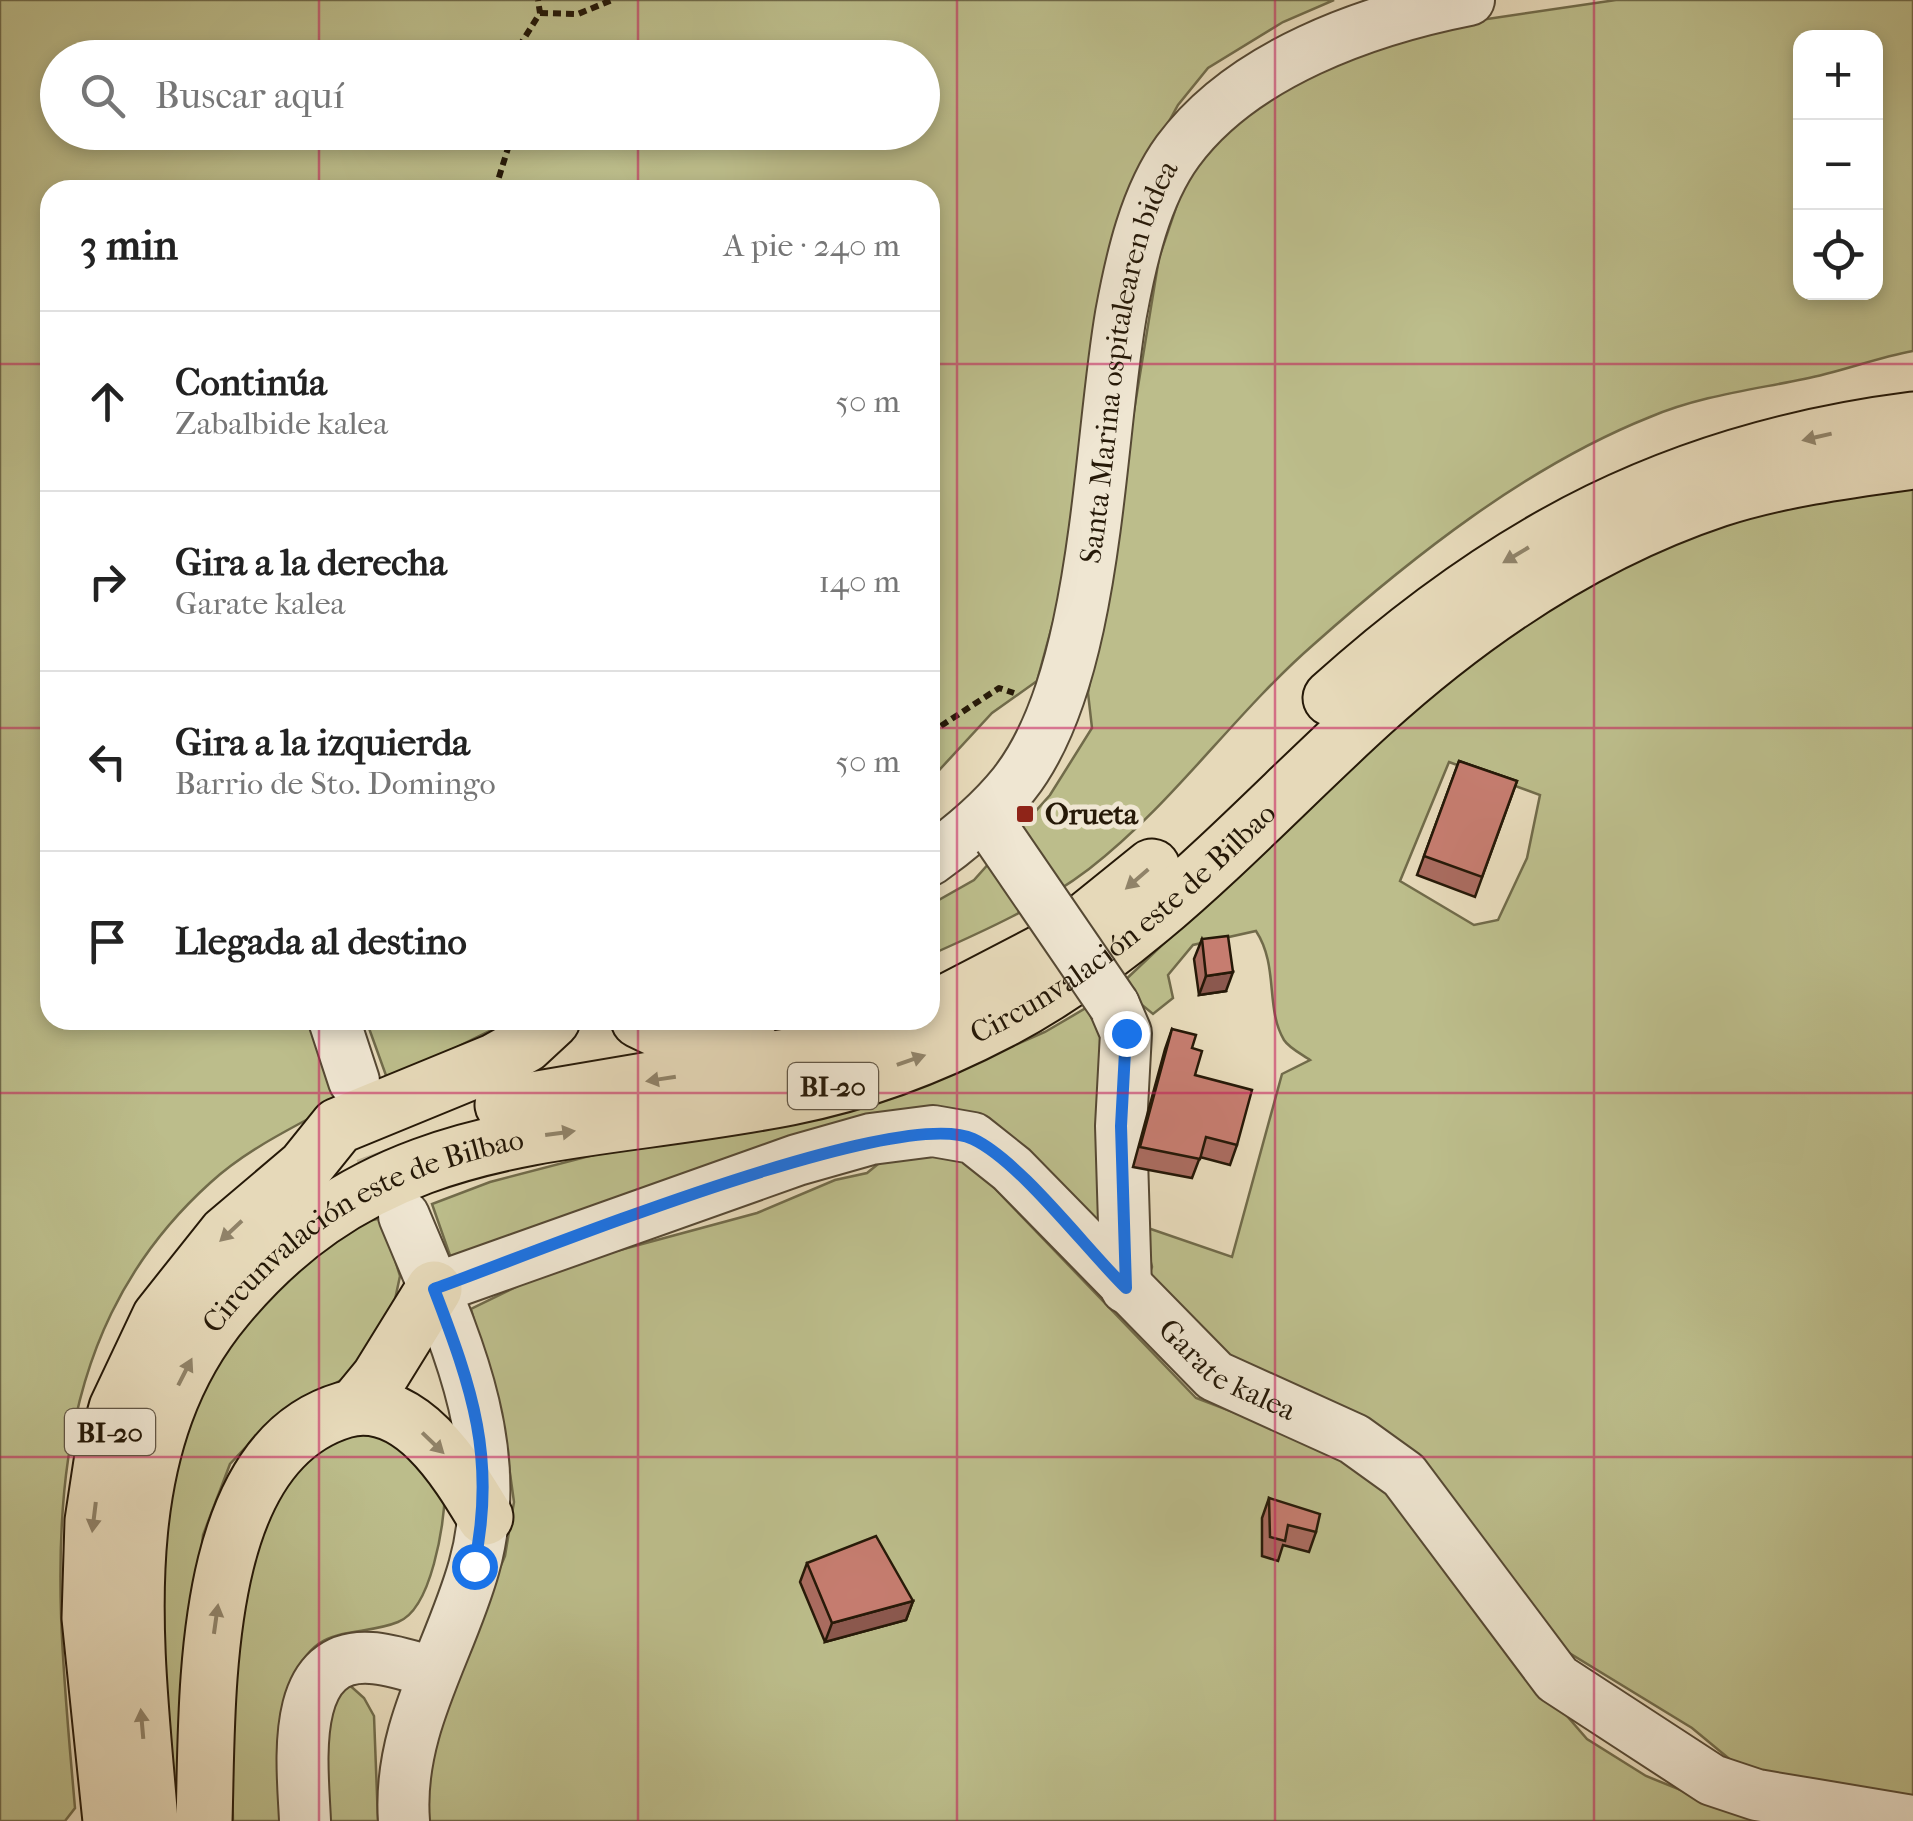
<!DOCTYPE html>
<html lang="es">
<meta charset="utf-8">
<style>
body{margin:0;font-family:"IM FELL French Canon",serif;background:#f2f2f2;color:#222}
.controls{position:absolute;right:30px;top:30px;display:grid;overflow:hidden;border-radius:20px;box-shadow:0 5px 15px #0003}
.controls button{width:90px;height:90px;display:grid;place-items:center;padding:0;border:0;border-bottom:2px solid #e0e0e0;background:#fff;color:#222;font:50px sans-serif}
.stop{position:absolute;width:30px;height:30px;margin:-22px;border:8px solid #1a73e8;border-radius:50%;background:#fff}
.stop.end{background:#1a73e8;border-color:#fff;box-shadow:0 2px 10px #0008}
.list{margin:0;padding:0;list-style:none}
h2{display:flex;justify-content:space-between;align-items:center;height:130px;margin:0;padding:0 40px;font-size:42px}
h2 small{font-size:32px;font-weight:400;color:#767676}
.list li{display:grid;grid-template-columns:65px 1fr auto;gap:30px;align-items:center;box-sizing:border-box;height:180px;padding:0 40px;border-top:2px solid #e0e0e0}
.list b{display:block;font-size:38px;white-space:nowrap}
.list p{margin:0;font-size:32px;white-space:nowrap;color:#767676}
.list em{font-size:32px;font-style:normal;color:#767676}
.icon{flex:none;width:55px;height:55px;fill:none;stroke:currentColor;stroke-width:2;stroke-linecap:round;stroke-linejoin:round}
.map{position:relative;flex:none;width:1913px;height:1821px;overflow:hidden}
.search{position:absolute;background:#fff;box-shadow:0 5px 15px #0003;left:40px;top:40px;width:900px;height:110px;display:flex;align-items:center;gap:25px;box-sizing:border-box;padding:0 35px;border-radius:55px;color:#767676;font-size:38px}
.panel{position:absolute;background:#fff;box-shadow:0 5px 15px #0003;left:40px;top:180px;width:900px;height:850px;border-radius:30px}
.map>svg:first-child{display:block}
.green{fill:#bcbd8b;stroke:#716b4a;stroke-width:2.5;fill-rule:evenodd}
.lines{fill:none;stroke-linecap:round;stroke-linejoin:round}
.minor-tunnel{stroke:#c0b396;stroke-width:50;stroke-dasharray:50 25;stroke-linecap:butt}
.minor-casing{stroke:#564934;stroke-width:54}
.major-casing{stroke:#261908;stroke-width:59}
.path{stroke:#261908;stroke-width:6;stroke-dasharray:8 5;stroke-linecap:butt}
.minor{stroke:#efe6d2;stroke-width:50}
.major{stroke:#e6d9b9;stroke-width:55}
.minor-bridge-casing{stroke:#564934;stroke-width:54;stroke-linecap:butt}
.minor-bridge{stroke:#efe6d2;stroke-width:50}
.wall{fill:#aa6c60;stroke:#261908;stroke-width:2.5}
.shaded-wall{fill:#8b584e;stroke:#261908;stroke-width:2.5}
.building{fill:#c67d70;stroke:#261908;stroke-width:2.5}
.oneway{fill:#908369}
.route{stroke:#1a73e8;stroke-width:12}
.grid{fill:none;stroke:#c2185b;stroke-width:2.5;stroke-opacity:0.55}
.poi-dot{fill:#8f2418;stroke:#efe6d2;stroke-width:4}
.labels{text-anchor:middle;stroke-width:10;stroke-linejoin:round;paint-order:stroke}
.shield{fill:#efe6d2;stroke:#625645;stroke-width:2.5}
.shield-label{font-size:28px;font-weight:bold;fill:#261908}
.street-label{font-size:30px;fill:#261908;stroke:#efe6d2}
.poi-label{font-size:30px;font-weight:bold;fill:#261908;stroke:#efe6d2;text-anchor:start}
</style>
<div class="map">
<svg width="1913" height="1821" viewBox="0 0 1913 1821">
<rect width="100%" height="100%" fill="#e6d9b9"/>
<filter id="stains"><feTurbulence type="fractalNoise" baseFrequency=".002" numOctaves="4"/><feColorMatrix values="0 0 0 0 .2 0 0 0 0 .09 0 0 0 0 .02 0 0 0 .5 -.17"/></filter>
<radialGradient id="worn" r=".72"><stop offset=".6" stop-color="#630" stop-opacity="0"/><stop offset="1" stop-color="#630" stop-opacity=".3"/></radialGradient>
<g class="green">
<path d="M0 0H1334L1283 22 1208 68 1178 105 1143 169 1061 593 1037 681 992 713 930 780V190H50V1020H310L338 1103C294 1127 247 1149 210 1183 25 1350 56 1586 75 1808L65 1821H0ZM58 58H922V132H58Z"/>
<path d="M1616 0H1913V351C1875 358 1841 372 1804 379 1751 390 1700 396 1650 417 1527 466 1412 557 1313 645 1234 714 1173 804 1089 869 1042 905 984 931 930 955V905L974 880 1050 795 1092 728 1088 693 1159 258 1182 190 1212 141 1258 99 1413 30ZM1800 38H1876V292H1800Z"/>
<path d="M1913 477V1805L1744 1771 1692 1728 1566 1651 1447 1500 1234 1374 1144 1288 1152 1267 1142 1226 1232 1257 1282 1074 1310 1060C1303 1055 1289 1048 1284 1040 1265 1008 1279 966 1256 931L1193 945 1168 975 1173 998 1153 1014 1119 986 1379 739 1507 625 1655 539ZM1449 762 1540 795 1527 858 1498 920 1474 925 1400 881Z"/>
<polygon points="1091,1005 1112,1035 1112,1261 980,1128 453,1264 432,1204 490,1182 628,1146 937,1079 1045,1032"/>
<polygon points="366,1020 512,1020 388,1081"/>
<polygon points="956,1154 983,1176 1196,1398 1343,1454 1406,1501 1541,1686 1587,1739 1646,1776 1718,1805 1781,1821 420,1821 430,1734 505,1556 514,1502 504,1430 471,1309 557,1267 757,1213 835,1180 867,1173 883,1160"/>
<polygon points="382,1218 400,1276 391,1318 363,1368 274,1417 230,1464 203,1535 189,1679 186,1821 172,1821 156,1618 175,1424 259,1296 350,1225"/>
<path d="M392 1428 445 1491C444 1524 432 1609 398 1622 359 1638 315 1622 296 1676 287 1703 288 1787 285 1821H233L229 1660 268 1488 322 1438Z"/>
<polygon points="345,1681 364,1698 374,1716 378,1821 324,1821 321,1717"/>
</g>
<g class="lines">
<polyline class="minor-tunnel" points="354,1081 404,1216"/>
<defs>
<g id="minor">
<path id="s1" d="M930 860C961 838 990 814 1014 784 1098 678 1098 447 1121 314 1131 260 1145 196 1178 151 1242 64 1367 20 1469 0"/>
<polyline points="1114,1005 1126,1033 1121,1126 1126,1288"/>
<polyline points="334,1020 354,1081"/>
<path d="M404 1216C450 1327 509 1444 474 1567 450 1653 397 1728 404 1821"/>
<path id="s2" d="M434 1289 797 1160 871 1139 933 1131 973 1138 1012 1169 1215 1376 1354 1439 1404 1475 1557 1679 1712 1780 1757 1795 1913 1821"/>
<path d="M305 1821C303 1769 287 1652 371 1658 391 1659 413 1667 432 1672"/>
</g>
<g id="major">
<path d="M1331 698C1506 540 1677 450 1913 420"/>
<polyline points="930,1011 1053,947 1152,867"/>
<polyline points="639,1020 670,1035 754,1049"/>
<polyline points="503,1105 792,1056 907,1020"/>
<polyline points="356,1406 379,1378 434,1289"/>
<polyline points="111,1821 90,1618 93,1521 102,1462 117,1408 160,1317 226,1234 305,1167 338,1126 494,1062 525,1045 552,1020"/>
<path id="s3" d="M150 1821C136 1650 106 1450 226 1307 384 1117 570 1141 790 1097 862 1083 935 1055 1000 1021 1144 946 1253 820 1371 713 1471 622 1589 542 1718 499 1780 479 1848 470 1913 461"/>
<path d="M204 1821C208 1700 198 1453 344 1410 410 1391 458 1472 485 1517"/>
</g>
</defs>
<use href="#minor" class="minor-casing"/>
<use href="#major" class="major-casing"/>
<g class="path">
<polyline points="540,13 578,14 612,0"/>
<polyline points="512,58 540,13 538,0"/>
<polyline points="495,190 513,132"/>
<polyline points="930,733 999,688 1014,693"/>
</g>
<use href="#minor" class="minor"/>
<use href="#major" class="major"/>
<defs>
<polyline id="minor-bridge" points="999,837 1114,1005"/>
</defs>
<use href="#minor-bridge" class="minor-bridge-casing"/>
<use href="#minor-bridge" class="minor-bridge"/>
</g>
<g class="wall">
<polygon points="1459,761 1517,781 1475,897 1417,875"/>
<polygon points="1202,939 1226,991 1199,995 1194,959"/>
<polygon points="1172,1029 1192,1048 1195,1075 1237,1145 1230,1165 1200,1157 1192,1178 1133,1167 1165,1049"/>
<polygon points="1269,1498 1316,1532 1309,1552 1283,1545 1278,1561 1262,1556 1262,1518"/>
<polygon points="807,1563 913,1601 906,1620 825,1642 800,1582"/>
</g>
<g class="shaded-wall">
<polygon points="1233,972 1226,991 1199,995 1206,976"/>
<polygon points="913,1601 906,1620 825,1642 832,1623"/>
</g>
<g class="building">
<polygon points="1459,761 1517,781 1482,877 1424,856"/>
<polygon points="1228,936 1233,972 1206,976 1202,939"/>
<polygon points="1172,1029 1196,1035 1192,1048 1202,1051 1195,1075 1252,1090 1237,1145 1206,1137 1200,1159 1140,1147"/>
<polygon points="1269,1498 1320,1514 1316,1532 1288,1525 1285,1541 1270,1537"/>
<polygon points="876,1536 913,1601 832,1623 807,1563"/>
</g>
<defs><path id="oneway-solid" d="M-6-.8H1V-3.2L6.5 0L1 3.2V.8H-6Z" transform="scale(2.5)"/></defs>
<g class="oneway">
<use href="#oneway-solid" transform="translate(1817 437) rotate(167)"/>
<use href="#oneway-solid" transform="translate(1516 555) rotate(149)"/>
<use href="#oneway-solid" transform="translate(1137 879) rotate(139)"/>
<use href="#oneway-solid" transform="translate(911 1060) rotate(-19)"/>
<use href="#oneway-solid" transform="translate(661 1079) rotate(171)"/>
<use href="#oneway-solid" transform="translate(560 1133) rotate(-8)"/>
<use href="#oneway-solid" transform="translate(231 1231) rotate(137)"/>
<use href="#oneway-solid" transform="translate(185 1372) rotate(-63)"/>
<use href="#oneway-solid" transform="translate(433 1443) rotate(44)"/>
<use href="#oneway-solid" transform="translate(94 1517) rotate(97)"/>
<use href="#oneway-solid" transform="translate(216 1619) rotate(-82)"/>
<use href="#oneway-solid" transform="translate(142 1724) rotate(-95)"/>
</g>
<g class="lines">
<path class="route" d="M474 1566C497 1459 472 1388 434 1289 527 1256 898 1103 973 1139 1020 1161 1086 1249 1126 1288L1121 1126 1126 1033"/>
</g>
<path class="grid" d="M319 0V58M638 0V58M957 0V1821M1275 0V1821M1594 0V1821M319 132V190M638 132V190M0 364H50M930 364H1913M0 728H50M930 728H1913M319 1020V1821M638 1020V1821M0 1093H1913M0 1457H1913"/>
<rect class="poi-dot" x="1015" y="804" width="20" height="20" rx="5"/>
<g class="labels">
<g class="shield">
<rect x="788" y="1063" width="90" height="46" rx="8"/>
<rect x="65" y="1409" width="90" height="46" rx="8"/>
</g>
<g class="shield-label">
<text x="833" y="1096">BI-20</text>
<text x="110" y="1442">BI-20</text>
</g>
<g class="street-label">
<text dy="10" stroke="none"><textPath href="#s1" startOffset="555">Santa Marina ospitalearen bidea</textPath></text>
<text dy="10" stroke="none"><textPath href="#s3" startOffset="1535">Circunvalación este de Bilbao</textPath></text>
<text dy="10" stroke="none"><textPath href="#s3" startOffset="695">Circunvalación este de Bilbao</textPath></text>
<text dy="10" stroke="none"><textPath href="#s2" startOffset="912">Garate kalea</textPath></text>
</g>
<g class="poi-label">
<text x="1045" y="824">Orueta</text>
</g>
</g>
<rect width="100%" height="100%" filter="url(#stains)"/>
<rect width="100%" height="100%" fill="url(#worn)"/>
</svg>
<div class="controls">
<button>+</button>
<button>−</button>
<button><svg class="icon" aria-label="locate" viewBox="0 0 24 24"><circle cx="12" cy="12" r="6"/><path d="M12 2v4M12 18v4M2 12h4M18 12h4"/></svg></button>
</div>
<div class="stop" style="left:474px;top:1566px"></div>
<div class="stop end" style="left:1126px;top:1033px"></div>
<div class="search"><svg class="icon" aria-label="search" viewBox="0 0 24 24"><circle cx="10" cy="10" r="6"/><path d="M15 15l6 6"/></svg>Buscar aquí</div>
<section class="panel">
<h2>3 min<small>A pie · 240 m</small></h2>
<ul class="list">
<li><svg class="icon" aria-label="ahead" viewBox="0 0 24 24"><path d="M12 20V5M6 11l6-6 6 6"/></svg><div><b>Continúa</b><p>Zabalbide kalea</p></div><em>50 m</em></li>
<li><svg class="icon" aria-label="right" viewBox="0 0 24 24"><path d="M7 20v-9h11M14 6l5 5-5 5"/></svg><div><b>Gira a la derecha</b><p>Garate kalea</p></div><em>140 m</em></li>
<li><svg class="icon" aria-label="left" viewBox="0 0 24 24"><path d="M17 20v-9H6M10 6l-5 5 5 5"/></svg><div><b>Gira a la izquierda</b><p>Barrio de Sto. Domingo</p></div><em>50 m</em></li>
<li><svg class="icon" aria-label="arrive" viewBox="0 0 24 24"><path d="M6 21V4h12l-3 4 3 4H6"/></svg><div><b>Llegada al destino</b></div></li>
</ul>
</section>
</div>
